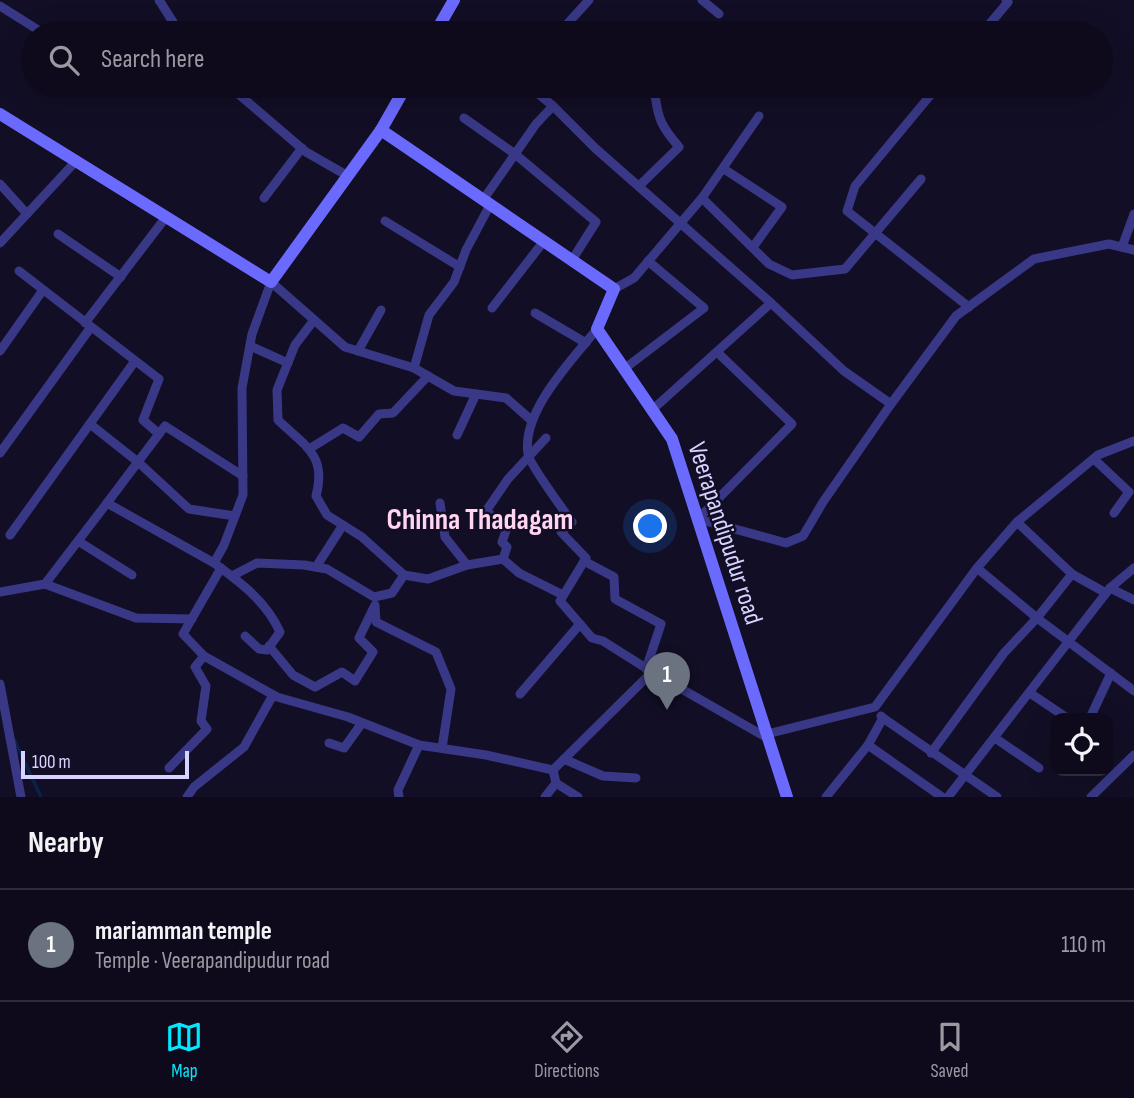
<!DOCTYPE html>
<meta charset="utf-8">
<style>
body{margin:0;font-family:"Sofia Sans Condensed",sans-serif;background:#171325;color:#f1f3f6}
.controls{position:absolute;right:21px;bottom:21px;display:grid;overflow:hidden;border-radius:14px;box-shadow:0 7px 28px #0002}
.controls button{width:63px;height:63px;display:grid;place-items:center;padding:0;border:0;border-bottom:2px solid #2e2b3b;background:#0e0a1c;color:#f1f3f6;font:35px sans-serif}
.scale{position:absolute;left:21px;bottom:18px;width:168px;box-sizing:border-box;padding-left:7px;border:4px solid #d7d3ff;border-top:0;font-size:19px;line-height:24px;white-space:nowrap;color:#d7d3ff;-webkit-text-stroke:5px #120e25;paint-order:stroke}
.you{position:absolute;left:651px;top:527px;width:24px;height:24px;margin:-18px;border:5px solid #fff;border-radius:50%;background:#1a73e8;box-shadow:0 0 0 10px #1a73e833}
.badge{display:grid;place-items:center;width:46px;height:46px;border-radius:50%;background:#00e9fe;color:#fff;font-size:23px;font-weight:700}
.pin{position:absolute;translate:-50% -58px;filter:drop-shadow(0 2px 4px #0008)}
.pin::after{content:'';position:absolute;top:37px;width:24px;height:21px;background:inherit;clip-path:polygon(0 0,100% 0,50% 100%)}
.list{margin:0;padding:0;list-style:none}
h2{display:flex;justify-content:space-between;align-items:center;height:91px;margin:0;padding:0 28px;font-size:30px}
h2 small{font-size:23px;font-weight:400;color:#9b9aa3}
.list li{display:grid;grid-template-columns:46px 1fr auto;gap:21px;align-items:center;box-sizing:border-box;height:112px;padding:0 28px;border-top:2px solid #2e2b3b}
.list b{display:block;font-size:26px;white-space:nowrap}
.list p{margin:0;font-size:23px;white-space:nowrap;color:#9b9aa3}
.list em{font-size:23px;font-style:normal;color:#9b9aa3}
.icon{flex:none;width:38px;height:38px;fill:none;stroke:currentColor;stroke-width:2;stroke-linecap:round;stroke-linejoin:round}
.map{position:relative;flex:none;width:1134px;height:797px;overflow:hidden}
.search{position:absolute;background:#0e0a1c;box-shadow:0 7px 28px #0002;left:21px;right:21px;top:21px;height:77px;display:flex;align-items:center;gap:18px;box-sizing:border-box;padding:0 24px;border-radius:38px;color:#9b9aa3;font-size:26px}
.sheet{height:203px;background:#0e0a1c}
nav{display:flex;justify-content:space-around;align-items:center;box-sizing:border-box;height:98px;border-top:2px solid #2e2b3b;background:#0e0a1c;font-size:19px;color:#9b9aa3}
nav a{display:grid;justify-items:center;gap:4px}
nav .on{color:#00e9fe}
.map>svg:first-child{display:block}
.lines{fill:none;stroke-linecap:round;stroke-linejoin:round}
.stream{stroke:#0b2248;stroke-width:3.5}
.street{stroke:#393886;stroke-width:9}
.secondary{stroke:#6b6aff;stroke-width:12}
.labels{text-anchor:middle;stroke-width:5;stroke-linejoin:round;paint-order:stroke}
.street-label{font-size:26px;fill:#d7d3ff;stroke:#120e25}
.quarter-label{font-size:30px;font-weight:bold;fill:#ffd5f0;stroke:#120e25}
</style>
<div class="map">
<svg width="1134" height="797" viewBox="0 0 1134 797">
<rect width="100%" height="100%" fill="#120e25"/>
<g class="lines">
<polyline class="stream" points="14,739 41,797"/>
<g class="street">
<polyline points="159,0 180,33"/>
<polyline points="702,0 719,14"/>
<polyline points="0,6 43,33"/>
<polyline points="559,33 589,0"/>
<polyline points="982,33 1008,2 1006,0"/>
<polyline points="229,86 306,152 348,176"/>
<polyline points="529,86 553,106"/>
<polyline points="938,86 855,186 847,211 969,307"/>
<polyline points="464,118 515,154 596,222 572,260"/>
<polyline points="724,169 782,207 753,247"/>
<polyline points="0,184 27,214"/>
<path d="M639 186 679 147C662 127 658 120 655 94L647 86"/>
<polyline points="264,198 302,148"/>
<polyline points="702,198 769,264 792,275 845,269 921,179"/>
<polyline points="483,200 536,124 553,106 595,148 771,303 652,410"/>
<polyline points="385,221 460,267"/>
<polyline points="58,234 121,277"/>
<polyline points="0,243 76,161"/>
<polyline points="1122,247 1134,214"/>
<polyline points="19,271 159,379 143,420 159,434"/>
<polyline points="614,289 634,278 702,198 759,116"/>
<polyline points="492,308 544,241"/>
<polyline points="535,313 586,343"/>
<polyline points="85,323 166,217"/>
<path d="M597 329C572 360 521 412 528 454 529 463 564 511 572 522L561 532 586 558 560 601 592 638 603 641 652 672"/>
<polyline points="250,346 288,363"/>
<polyline points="0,351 43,290"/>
<polyline points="358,351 381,310"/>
<polyline points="717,352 792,424 698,519 786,543 803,536 823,502 891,404 844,371 771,303"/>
<polyline points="414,368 429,315 454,282 466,250 490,205"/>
<polyline points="624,369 704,308 648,261"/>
<polyline points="891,404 956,316 1034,259 1109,244 1134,250"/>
<polyline points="90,424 138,462 189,509 235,516"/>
<polyline points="457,435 476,394"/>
<polyline points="309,449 343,428 359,437 379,414 393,413 428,376"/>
<polyline points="0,453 91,327"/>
<polyline points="1094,459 1129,492 1114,513"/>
<polyline points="107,503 165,426 243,476"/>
<polyline points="440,503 445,537 467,565"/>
<polyline points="1017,522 1098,455 1134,441"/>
<polyline points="10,535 135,361"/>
<polyline points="78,541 132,575"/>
<polyline points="503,559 519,573 563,595"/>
<polyline points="584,561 614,577 615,599 661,624 646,669"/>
<polyline points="316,567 343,525"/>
<polyline points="221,568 183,634 204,656 277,697 348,717 419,745 486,755 553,770 652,672 769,739"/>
<polyline points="977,568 1017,522 1072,574"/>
<polyline points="404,575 428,579 467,565 503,559 507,547 502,542 507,528 486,511 508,479 546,438"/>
<path d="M232 576 257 563 304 565 327 569 374 597 392 593 404 575 362 537 327 515 316 496C327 455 305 446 278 420L277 390 295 345 314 320"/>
<polyline points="45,584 136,618 192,619"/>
<polyline points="1110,588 1134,600"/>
<polyline points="0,592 45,584 107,503 214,563"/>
<polyline points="375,606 376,622 436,652 451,689 442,748"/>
<path d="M245 636 259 649 267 650 280 632C266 601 241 583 214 563L224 545 243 495 242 388 252 334 271 282 345 347 414 368 454 391 506 398 531 420"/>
<polyline points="269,646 293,675 315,687 342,672 355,681 373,652 359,638 375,605"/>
<polyline points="0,684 21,797"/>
<polyline points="1030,693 1067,718"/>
<polyline points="520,694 580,624"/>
<polyline points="883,718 997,797"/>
<polyline points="1090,718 1111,673"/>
<polyline points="767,734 875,707 977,568 1037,618 1134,691"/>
<polyline points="995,738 1039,768"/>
<polyline points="329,743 344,748 362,723"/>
<polyline points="868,745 883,718 881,716"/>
<polyline points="931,753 1004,653 1037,618 1072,574 1106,593"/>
<polyline points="564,759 603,776 636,778"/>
<polyline points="169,768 207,729 201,721 206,686 195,667 204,656"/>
<polyline points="556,783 578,797"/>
<polyline points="187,797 194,787 244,747 273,695"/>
<polyline points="399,797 398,790 419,745"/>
<polyline points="545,797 556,783 553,770"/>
<polyline points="826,797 868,745 942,797"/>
<polyline points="948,797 1110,588 1134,568"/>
<polyline points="1091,797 1134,755"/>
</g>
<g class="secondary">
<polyline points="435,33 454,0"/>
<polyline points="0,114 271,282 381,130 406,86"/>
<polyline points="381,130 614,289 597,329 672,439 787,797"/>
</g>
</g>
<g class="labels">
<g class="street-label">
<text transform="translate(726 533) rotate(72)" y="9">Veerapandipudur road</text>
</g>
<g class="quarter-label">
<text x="480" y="529">Chinna Thadagam</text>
</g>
</g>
</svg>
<div class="controls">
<button><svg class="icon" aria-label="locate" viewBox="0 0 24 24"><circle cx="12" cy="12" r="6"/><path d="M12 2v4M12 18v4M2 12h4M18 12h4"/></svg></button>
</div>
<div class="scale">100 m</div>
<div class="you"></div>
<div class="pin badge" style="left:667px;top:710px;background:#6b7280">1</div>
<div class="search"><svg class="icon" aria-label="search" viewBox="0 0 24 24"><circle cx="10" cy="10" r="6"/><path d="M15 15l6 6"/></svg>Search here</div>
</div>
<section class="sheet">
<h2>Nearby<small></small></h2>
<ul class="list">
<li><span class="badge" style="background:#6b7280">1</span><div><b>mariamman temple</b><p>Temple · Veerapandipudur road</p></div><em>110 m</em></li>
</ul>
</section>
<nav>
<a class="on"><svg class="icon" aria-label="map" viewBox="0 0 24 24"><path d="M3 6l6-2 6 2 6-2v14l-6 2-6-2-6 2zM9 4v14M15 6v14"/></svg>Map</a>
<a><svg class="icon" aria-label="directions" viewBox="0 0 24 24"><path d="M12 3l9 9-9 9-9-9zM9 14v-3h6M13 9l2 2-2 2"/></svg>Directions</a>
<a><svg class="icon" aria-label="saved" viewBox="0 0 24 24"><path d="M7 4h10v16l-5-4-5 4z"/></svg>Saved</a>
</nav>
